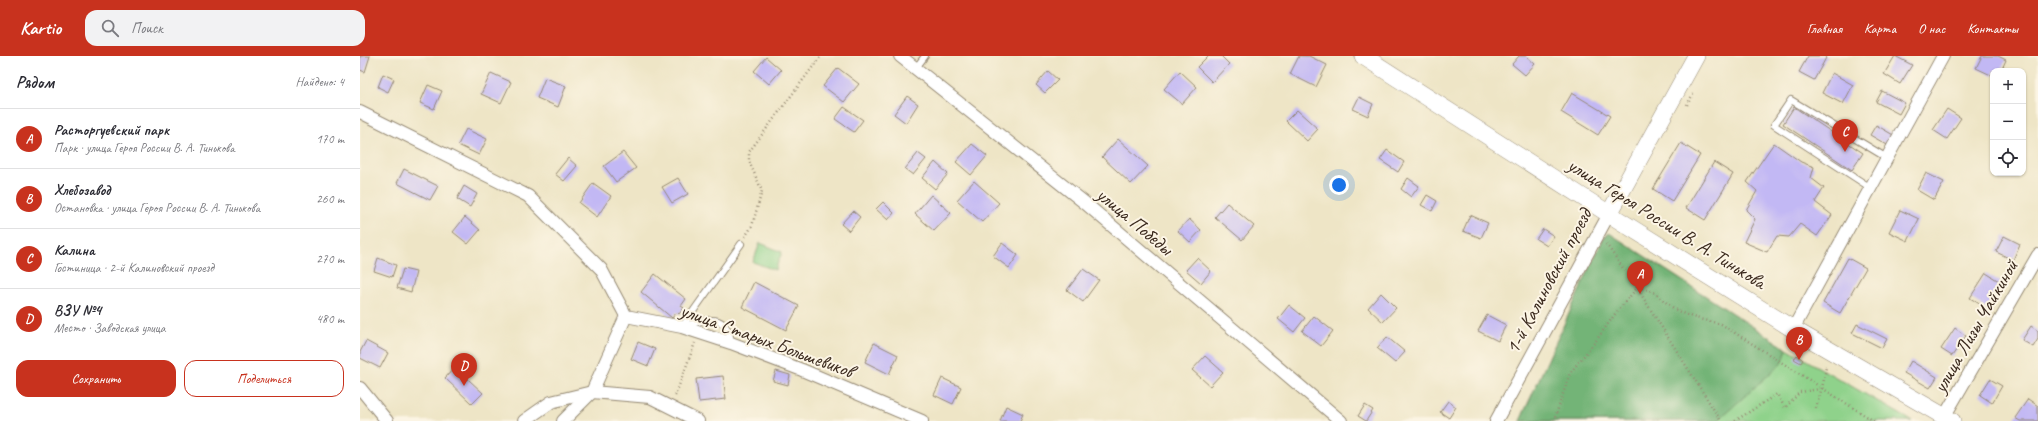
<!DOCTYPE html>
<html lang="ru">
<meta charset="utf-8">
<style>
body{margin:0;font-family:Caveat,sans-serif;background:#f2f2f3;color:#2b2b33}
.controls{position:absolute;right:12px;top:12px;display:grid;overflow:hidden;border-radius:8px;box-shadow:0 1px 3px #0004}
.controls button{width:36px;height:36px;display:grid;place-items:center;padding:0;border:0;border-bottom:1px solid #e1e1e2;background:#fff;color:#2b2b33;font:20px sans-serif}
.you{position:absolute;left:979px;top:129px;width:14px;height:14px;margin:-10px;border:3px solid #fff;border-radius:50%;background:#1a73e8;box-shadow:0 0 0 6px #1a73e833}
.badge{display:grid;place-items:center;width:26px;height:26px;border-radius:50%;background:#c8321e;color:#fff;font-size:13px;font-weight:700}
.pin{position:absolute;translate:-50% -33px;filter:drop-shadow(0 1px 2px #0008)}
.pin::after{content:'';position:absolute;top:21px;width:14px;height:12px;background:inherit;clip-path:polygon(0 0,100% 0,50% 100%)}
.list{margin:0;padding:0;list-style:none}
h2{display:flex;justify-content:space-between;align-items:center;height:52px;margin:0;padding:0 16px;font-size:17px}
h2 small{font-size:13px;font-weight:400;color:#7c7c81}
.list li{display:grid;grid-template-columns:26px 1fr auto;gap:12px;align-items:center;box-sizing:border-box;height:60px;padding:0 16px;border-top:1px solid #e1e1e2}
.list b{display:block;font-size:15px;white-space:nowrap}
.list p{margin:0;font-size:13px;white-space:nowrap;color:#7c7c81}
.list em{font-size:13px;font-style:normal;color:#7c7c81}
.actions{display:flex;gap:8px;padding:12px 16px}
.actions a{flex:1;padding:9px 0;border:1px solid #c8321e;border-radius:12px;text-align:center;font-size:14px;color:#c8321e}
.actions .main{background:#c8321e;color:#fff}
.icon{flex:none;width:22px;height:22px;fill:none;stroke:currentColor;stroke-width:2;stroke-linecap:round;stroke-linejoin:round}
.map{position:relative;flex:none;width:1678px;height:365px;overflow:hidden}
header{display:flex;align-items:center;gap:24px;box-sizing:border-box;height:56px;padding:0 20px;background:#c8321e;color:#fff}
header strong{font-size:19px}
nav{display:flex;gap:22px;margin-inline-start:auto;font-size:14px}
.search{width:280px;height:36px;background:#f2f2f3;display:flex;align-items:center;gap:10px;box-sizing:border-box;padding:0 14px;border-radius:12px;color:#7c7c81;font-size:15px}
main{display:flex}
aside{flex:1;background:#fff}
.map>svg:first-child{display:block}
.green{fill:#8fd28b;stroke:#657e54}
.forest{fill:#73b477;stroke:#576f4a}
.building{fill:#c2b8f4}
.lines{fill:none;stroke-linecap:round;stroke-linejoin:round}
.lane-casing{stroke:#948872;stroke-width:8}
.street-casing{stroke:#948872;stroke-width:14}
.secondary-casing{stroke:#948872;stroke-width:18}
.path{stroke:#948872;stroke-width:2.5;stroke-dasharray:1 3;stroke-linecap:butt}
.lane{stroke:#fff;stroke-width:6}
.street{stroke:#fff;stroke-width:12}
.secondary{stroke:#fff;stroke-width:17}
.labels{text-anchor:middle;stroke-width:4;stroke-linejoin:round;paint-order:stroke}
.street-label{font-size:20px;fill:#3b2a1e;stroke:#fcf5e5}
</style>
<header>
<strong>Kartio</strong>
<div class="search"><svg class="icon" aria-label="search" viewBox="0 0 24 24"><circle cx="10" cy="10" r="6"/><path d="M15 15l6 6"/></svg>Поиск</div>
<nav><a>Главная</a><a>Карта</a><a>О нас</a><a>Контакты</a></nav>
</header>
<main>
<aside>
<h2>Рядом<small>Найдено: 4</small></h2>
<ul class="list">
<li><span class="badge">A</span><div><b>Расторгуевский парк</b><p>Парк · улица Героя России В. А. Тинькова</p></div><em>170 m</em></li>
<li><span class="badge">B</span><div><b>Хлебозавод</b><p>Остановка · улица Героя России В. А. Тинькова</p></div><em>260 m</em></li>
<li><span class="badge">C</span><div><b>Калина</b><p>Гостиница · 2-й Калиновский проезд</p></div><em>270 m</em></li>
<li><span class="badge">D</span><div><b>ВЗУ №4</b><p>Место · Заводская улица</p></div><em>480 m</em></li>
</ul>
<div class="actions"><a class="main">Сохранить</a><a>Поделиться</a></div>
</aside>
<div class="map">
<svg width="1678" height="365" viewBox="0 0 1678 365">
<rect width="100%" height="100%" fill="#fcf5e5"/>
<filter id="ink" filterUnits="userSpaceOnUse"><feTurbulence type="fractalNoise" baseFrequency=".025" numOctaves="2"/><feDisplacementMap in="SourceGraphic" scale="8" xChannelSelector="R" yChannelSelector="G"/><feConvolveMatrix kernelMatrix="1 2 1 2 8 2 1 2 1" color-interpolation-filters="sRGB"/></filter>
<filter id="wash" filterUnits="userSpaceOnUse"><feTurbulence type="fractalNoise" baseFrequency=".012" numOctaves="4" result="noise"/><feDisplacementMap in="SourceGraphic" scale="16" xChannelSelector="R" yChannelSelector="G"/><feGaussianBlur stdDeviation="0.9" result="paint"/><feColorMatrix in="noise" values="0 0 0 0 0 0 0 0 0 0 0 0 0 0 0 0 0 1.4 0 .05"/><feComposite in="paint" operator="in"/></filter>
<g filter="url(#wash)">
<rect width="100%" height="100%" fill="#eee5c6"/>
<g class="green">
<polygon points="1249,177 1427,293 1552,365 1160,365 1243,183"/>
<polygon points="400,187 422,196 415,214 393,206"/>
</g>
<polygon class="forest" points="1249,177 1427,293 1423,306 1357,365 1160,365 1243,183"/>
<g id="blocks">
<g class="building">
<polygon points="0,0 10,0 5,16 0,14"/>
<polygon points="848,0 861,0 869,8 852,26 837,11"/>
<polygon points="939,0 949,0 967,9 956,31 930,18"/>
<polygon points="1159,0 1166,0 1175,8 1165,19 1152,8"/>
<polygon points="1448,0 1467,0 1454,24 1439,16"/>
<polygon points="1535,0 1552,9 1540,28 1524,18"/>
<polygon points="1622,0 1638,0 1646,4 1641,15 1633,15 1633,20 1616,12"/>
<polygon points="406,1 421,14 409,28 394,15"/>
<polygon points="478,12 499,28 484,46 463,30"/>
<polygon points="688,15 698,24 685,37 676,29"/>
<polygon points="820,15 837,31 822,48 804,33"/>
<polygon points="131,17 151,26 141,47 121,38"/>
<polygon points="1472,17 1493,29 1483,48 1462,37"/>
<polygon points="23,18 34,23 28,36 18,31"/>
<polygon points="185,22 206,30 198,51 177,42"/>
<polygon points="68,29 82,35 74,53 60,47"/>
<polygon points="1522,35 1545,47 1539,58 1516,46"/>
<polygon points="1212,37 1250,60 1238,79 1201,56"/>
<polygon points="547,40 558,48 546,67 534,58"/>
<polygon points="999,41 1013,48 1008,60 993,53"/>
<polygon points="484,51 503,64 494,76 475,63"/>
<polygon points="1434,51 1503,97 1492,114 1423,68"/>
<polygon points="1587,53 1601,62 1587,83 1573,74"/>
<polygon points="937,54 958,73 947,85 926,65"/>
<polygon points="1516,69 1535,80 1529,90 1510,79"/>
<polygon points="106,73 127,83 119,99 98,89"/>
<polygon points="758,83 788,110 771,128 742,101"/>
<polygon points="1321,87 1340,99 1312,145 1293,133"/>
<polygon points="1414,87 1441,106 1454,111 1451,122 1464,132 1455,146 1472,159 1457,180 1440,168 1429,181 1417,180 1407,196 1384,186 1395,163 1386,154 1397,135 1387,126"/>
<polygon points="612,88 627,100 611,119 596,106"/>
<polygon points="1027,94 1044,106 1038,116 1020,104"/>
<polygon points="263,96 276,112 256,126 244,110"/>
<polygon points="558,97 566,103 553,119 545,113"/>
<polygon points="208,102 217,110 204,125 195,118"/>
<polygon points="575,106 588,118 575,133 562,122"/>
<polygon points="1354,106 1373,118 1345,164 1326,152"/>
<polygon points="44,113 78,130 70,144 37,127"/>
<polygon points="1566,117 1584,126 1574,144 1557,134"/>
<polygon points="318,122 328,138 312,147 302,131"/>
<polygon points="1048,122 1059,130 1051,141 1041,133"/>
<polygon points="614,125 639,147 622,166 597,144"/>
<polygon points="233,127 251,140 237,161 219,147"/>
<polygon points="104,130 117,138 110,151 97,143"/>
<polygon points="571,139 591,157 574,175 555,158"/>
<polygon points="1067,139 1077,145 1072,155 1061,149"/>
<polygon points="523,146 534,157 528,164 516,153"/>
<polygon points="867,147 894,170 882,184 855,161"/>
<polygon points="1540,154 1559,163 1548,185 1529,176"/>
<polygon points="493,155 500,161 489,175 481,168"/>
<polygon points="1110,159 1128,167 1121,182 1103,175"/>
<polygon points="105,161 120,174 108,188 93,176"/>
<polygon points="829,163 841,174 830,186 818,175"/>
<polygon points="1183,173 1194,180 1187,190 1176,183"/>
<polygon points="1644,180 1660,188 1653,204 1636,196"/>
<polygon points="642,187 658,199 649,212 633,200"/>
<polygon points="18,202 36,209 32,221 14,215"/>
<polygon points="837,202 851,215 841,227 826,214"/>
<polygon points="1488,202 1506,212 1480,257 1463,247"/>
<polygon points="43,213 56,216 51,236 37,232"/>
<polygon points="723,213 739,224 723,246 707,234"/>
<polygon points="1626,217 1642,227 1626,252 1610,242"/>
<polygon points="295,218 326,243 321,250 324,252 319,258 317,256 312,262 281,236"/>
<polygon points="394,226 439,250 426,274 382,251"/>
<polygon points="1021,237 1036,252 1023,266 1008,252"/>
<polygon points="929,249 945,262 934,276 918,263"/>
<polygon points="1127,259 1146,269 1138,285 1118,275"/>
<polygon points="954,260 973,275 961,290 942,275"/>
<polygon points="1497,268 1527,283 1522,292 1492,277"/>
<polygon points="1671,270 1678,275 1678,283 1673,291 1662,284"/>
<polygon points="1595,272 1606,280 1592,300 1581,293"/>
<polygon points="1027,281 1045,296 1035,307 1017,292"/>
<polygon points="6,285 28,297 20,312 0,302 0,296"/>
<polygon points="278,286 295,293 288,310 271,303"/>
<polygon points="514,287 538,299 529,318 505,306"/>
<polygon points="1437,299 1443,304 1441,307 1434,303"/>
<polygon points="845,300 863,316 850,330 832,314"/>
<polygon points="1551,305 1577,321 1570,332 1544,317"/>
<polygon points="95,311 123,337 112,348 85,322"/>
<polygon points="416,315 430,319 428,329 413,325"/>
<polygon points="363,320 366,343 339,346 336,323"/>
<polygon points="582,322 601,331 593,348 574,339"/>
<polygon points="1630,323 1642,330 1632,347 1620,339"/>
<polygon points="1668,343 1678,350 1678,365 1660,365 1655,362"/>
<polygon points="1088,345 1096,351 1089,362 1080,356"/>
<polygon points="1005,349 1013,354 1006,365 998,360"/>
<polygon points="646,350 663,358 660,365 640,365"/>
</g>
</g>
</g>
<g filter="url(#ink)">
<use href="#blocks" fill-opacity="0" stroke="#948872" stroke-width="1"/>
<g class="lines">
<defs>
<g id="lane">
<polyline points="555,13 565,0"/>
<polyline points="1511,132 1414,69 1431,44 1527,102"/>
<path d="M325 270C347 262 368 257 371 287"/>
<polyline points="322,271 381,188"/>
</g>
<g id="street">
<polyline points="540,0 725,147 981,365"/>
<polyline points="0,56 168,140 241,213 266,260 322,271 371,287 442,314 562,365"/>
<polyline points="1433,273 1583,0"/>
<polyline points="0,332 27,365"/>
<polyline points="1584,361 1678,199"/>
<polyline points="164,365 191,346 232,336 290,341 338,365"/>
<polyline points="203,365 232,336 266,260"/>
<polyline points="1136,365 1249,158"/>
</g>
<g id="secondary">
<polyline points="1003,0 1249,158 1433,273 1592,365"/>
<polyline points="1249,158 1336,0"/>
</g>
</defs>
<use href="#lane" class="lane-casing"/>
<use href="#street" class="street-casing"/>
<use href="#secondary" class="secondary-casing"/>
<g class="path">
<polyline points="1327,49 1333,38"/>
<polyline points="385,181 392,170 402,135 389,105 389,96 461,0"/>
<polyline points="1246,188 1277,232 1361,365"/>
<polyline points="315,340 335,287"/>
<path d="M1456 352C1460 338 1465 324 1466 309"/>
<path d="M1194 365 1210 317 1235 286 1255 258 1277 232C1298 233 1299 243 1315 253 1329 262 1345 264 1361 268L1514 365"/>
<polyline points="1375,365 1417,338 1425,352 1440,336 1460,333"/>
</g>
<use href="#lane" class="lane"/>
<use href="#street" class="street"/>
<use href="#secondary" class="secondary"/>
</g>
</g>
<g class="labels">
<g class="street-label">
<text transform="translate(775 165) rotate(40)" y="7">улица Победы</text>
<text transform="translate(1307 167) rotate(32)" y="7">улица Героя России В. А. Тинькова</text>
<text transform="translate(1188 225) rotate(-62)" y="7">1-й Калиновский проезд</text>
<text transform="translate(1615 270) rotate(-60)" y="7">улица Лизы Чайкиной</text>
<text transform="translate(407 284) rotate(20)" y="7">улица Старых Большевиков</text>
</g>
</g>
</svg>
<div class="controls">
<button>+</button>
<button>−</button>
<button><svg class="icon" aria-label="locate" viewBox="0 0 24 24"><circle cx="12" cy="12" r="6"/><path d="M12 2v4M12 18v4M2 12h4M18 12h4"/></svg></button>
</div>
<div class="you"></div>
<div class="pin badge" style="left:1280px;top:238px">A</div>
<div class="pin badge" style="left:1439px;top:304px">B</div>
<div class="pin badge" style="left:1485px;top:96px">C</div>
<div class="pin badge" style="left:104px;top:330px">D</div>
</div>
</main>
